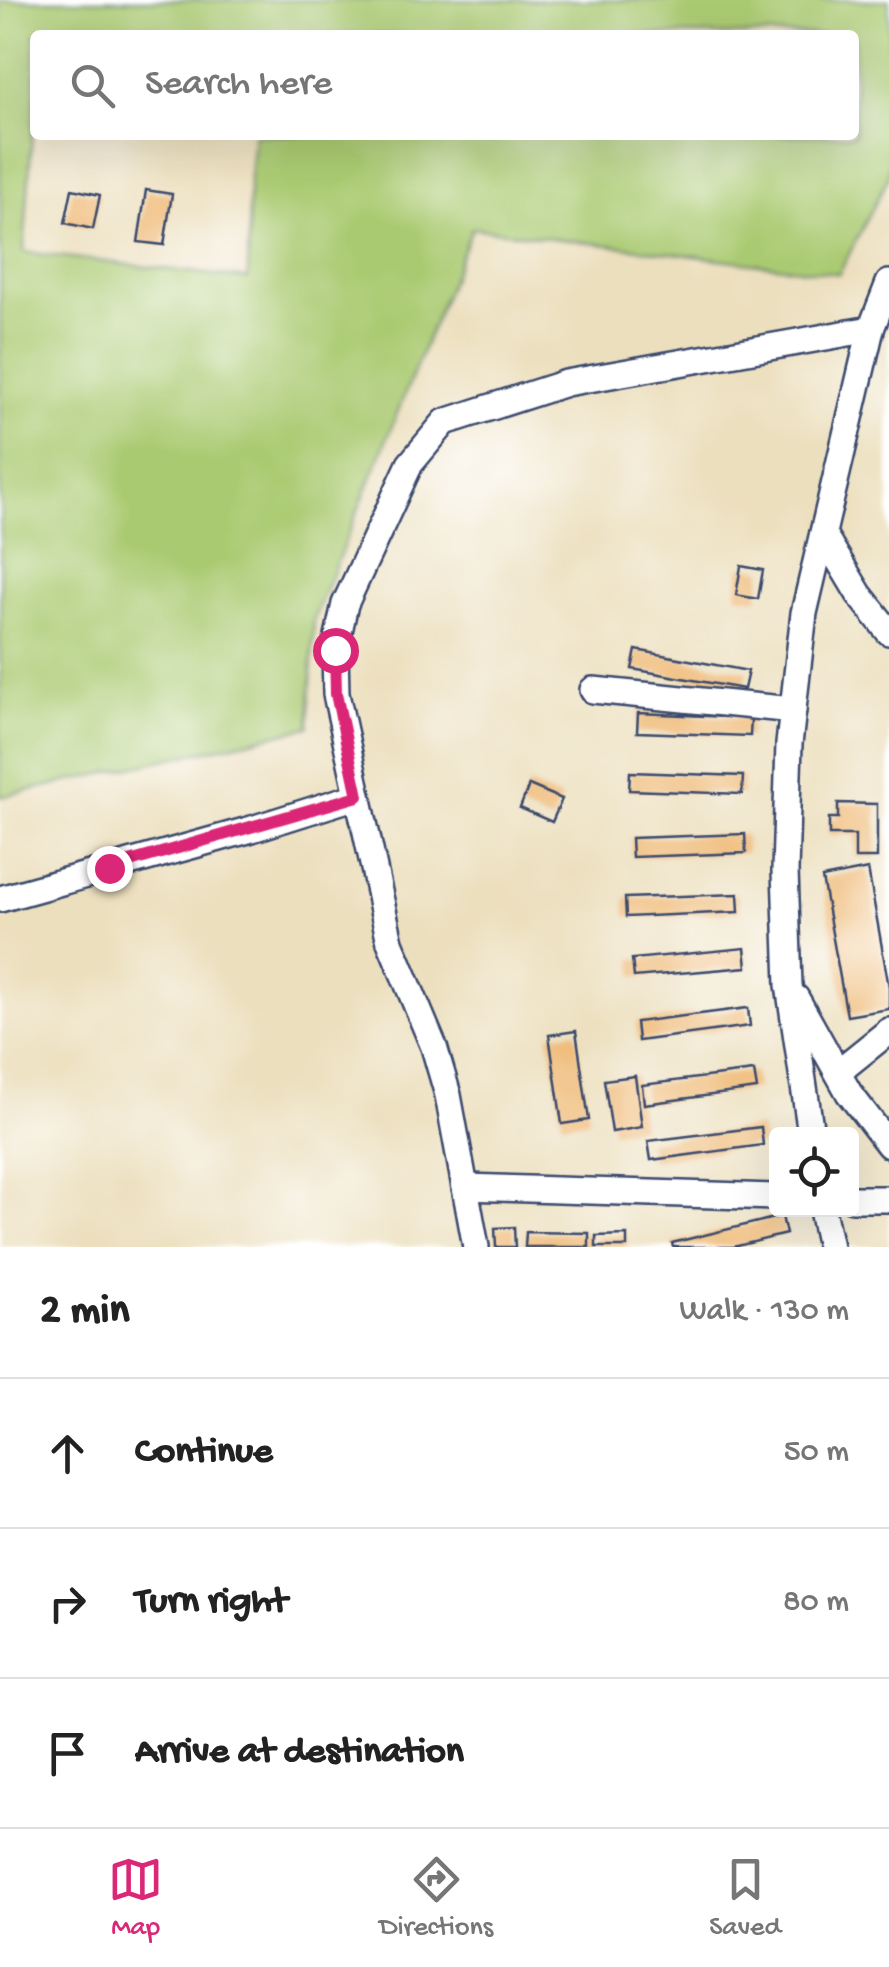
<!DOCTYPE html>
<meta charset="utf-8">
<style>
body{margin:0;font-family:"Gochi Hand",sans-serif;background:#f6f6f6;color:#222}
.controls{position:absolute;right:30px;bottom:30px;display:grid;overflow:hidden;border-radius:10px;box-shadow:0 10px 40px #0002}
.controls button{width:90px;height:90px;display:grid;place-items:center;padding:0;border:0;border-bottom:2px solid #e0e0e0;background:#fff;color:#222;font:50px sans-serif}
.stop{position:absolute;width:30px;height:30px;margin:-22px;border:8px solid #db2777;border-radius:50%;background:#fff}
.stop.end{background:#db2777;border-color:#fff;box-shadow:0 2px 10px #0008}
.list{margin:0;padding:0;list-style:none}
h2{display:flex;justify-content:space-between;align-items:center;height:130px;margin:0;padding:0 40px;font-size:42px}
h2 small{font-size:32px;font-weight:400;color:#767676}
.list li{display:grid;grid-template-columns:65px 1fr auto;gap:30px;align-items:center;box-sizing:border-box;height:150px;padding:0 40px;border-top:2px solid #e0e0e0}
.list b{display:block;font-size:38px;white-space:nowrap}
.list em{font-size:32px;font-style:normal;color:#767676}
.icon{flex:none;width:55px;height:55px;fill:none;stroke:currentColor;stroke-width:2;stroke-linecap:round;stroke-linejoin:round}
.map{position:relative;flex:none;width:889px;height:1247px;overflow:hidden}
.search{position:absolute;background:#fff;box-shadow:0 10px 40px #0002;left:30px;right:30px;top:30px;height:110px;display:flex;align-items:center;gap:25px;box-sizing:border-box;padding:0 35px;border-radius:10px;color:#767676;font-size:38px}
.sheet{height:580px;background:#fff}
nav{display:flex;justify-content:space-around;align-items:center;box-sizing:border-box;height:140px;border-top:2px solid #e0e0e0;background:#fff;font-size:28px;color:#767676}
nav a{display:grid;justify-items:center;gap:5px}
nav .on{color:#db2777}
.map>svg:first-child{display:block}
.green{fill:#aaca71;stroke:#627c68;stroke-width:2.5;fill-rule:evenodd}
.building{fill:#eeb771}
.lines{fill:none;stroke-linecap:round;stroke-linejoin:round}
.minor-casing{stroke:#3a496c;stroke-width:30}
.minor{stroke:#fff;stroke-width:25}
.route{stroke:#db2777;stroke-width:12}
</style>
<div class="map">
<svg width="889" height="1247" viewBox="0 0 889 1247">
<rect width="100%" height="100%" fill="#fff"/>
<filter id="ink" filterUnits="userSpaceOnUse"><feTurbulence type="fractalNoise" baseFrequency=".01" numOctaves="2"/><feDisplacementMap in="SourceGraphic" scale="20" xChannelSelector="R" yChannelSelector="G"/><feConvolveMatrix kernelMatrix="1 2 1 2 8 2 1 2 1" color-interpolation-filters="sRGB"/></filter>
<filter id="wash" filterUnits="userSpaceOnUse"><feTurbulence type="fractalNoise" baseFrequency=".0048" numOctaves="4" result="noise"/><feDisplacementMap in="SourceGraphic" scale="40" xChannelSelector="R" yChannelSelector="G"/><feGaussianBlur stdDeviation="2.25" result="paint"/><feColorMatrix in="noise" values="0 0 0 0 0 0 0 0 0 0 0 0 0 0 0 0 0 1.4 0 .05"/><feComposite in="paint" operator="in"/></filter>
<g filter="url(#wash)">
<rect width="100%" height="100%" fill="#ecdfbd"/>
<path class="green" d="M0 0H889V176L839 274 472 228 314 619 309 727 0 797ZM40 30 106 35H854V135H254L249 185 248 279 24 252 35 91V35H39Z"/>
<g id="blocks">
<g class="building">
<polygon points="72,189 100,195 93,229 65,223"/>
<polygon points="146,190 172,194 164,245 138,242"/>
<polygon points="741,566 763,570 758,599 736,595"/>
<polygon points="636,650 748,671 744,689 632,669"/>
<polygon points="638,713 751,718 750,736 637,732"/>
<polygon points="630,772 743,776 742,794 629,790"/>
<polygon points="529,785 562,799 552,822 520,808"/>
<polygon points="838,803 877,804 877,858 855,858 855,835 829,835 829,818 838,818"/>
<polygon points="745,834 746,853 632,857 631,838"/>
<polygon points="868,869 889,987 889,1009 847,1016 822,878"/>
<polygon points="738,894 739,912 626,917 625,898"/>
<polygon points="745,948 747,967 634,977 632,959"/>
<polygon points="748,1008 750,1026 638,1041 636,1022"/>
<polygon points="576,1031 589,1120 562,1124 549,1035"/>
<polygon points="754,1071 757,1089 644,1104 642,1085"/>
<polygon points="635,1076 642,1127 612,1132 604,1080"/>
<polygon points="761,1127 763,1145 651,1160 648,1141"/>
<polygon points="782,1216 786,1234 733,1247 673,1247 672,1243"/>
<polygon points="514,1227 515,1247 496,1247 495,1228"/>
<polygon points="526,1232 589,1233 589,1247 525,1247"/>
<polygon points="627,1235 627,1247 596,1247 596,1236"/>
</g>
</g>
</g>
<g filter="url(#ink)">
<use href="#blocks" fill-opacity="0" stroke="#3a496c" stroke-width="2.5"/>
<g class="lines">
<defs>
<g id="minor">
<polyline points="823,534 859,594 889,632"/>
<polyline points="593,690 793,710"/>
<polyline points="0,899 252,829 357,796"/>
<polyline points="796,998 849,1093 889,1145"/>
<polyline points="838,1072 889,1031"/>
<polyline points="811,1134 789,985 785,871 789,744 804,613 871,329 889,283"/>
<polyline points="465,1187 776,1197"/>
<polyline points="852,1199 889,1199"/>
<polyline points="822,1210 830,1247"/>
<polyline points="476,1247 448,1095 434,1047 390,942 336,694 335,650 345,604 410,464 445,422 566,383 871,329"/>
</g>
</defs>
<use href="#minor" class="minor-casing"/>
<use href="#minor" class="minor"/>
</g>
</g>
<g class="lines" filter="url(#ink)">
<polyline class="route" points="109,868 358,796 336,694 335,650"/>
</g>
</svg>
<div class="controls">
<button><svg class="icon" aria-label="locate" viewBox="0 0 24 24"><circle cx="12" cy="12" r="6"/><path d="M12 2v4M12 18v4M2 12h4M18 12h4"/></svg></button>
</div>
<div class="stop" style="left:335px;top:650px"></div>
<div class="stop end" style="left:109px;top:868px"></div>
<div class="search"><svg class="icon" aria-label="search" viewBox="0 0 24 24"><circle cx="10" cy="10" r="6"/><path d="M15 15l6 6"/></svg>Search here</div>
</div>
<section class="sheet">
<h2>2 min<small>Walk · 130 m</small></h2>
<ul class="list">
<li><svg class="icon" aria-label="ahead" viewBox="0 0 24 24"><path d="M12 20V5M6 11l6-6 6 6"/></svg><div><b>Continue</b></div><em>50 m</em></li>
<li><svg class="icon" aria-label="right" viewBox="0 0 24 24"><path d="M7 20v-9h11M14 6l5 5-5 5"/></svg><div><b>Turn right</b></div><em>80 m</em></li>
<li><svg class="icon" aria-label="arrive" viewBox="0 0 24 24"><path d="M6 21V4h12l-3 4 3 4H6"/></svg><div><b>Arrive at destination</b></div></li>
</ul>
</section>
<nav>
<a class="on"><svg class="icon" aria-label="map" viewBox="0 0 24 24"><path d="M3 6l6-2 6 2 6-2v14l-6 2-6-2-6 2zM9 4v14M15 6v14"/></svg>Map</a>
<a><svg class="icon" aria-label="directions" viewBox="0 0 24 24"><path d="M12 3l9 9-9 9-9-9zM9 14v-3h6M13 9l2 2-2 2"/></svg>Directions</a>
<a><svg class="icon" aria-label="saved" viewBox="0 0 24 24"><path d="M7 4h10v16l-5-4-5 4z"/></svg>Saved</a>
</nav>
